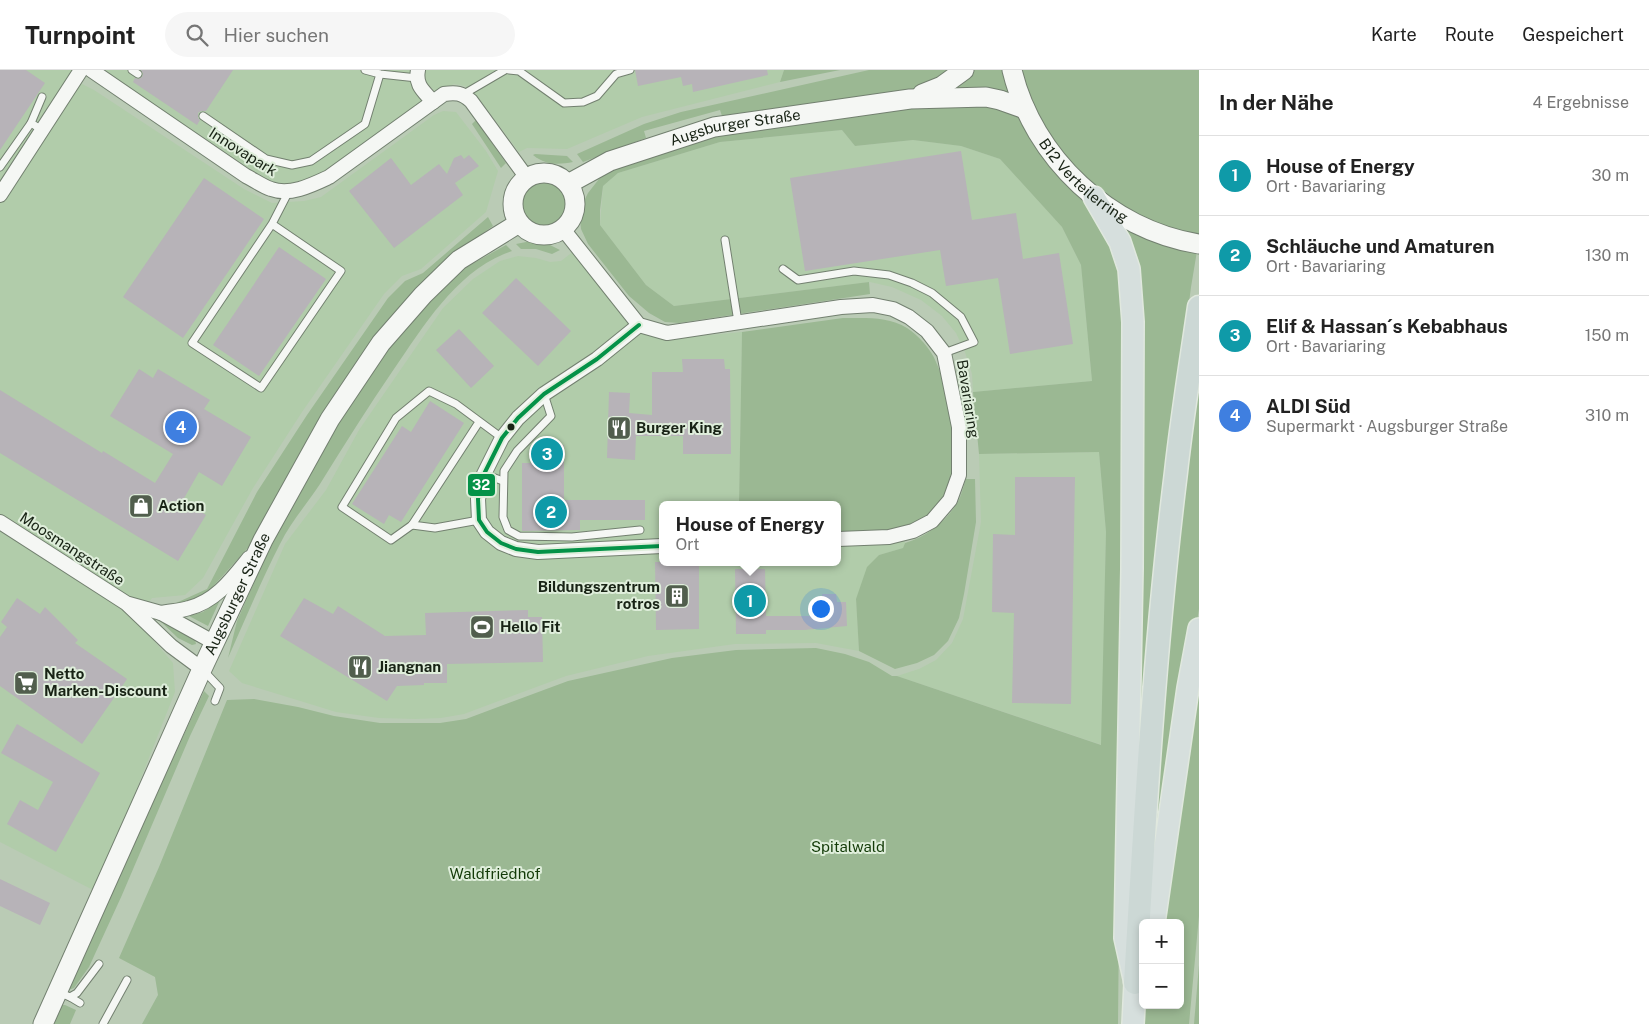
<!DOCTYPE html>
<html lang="de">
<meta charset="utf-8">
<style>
body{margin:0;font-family:"Public Sans",sans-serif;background:#f6f6f6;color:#222}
.controls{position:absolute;right:15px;bottom:15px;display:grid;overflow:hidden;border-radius:8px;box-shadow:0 2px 8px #0003}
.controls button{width:45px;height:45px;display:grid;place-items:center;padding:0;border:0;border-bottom:1px solid #e0e0e0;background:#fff;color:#222;font:25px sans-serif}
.you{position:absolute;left:820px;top:538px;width:18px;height:18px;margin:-12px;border:4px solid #fff;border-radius:50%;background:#1a73e8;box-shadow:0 0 0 8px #1a73e833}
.badge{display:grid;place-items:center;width:32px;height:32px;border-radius:50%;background:#515e4d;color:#fff;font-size:16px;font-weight:700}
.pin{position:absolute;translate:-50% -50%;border:2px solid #fff;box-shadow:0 1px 5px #0006}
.popup{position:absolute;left:659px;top:431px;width:182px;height:65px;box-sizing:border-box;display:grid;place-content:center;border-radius:8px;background:#fff;filter:drop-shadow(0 1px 4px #0005);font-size:16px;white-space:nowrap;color:#767676}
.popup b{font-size:19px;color:#222}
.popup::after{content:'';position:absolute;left:50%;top:100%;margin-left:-10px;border:10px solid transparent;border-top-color:#fff}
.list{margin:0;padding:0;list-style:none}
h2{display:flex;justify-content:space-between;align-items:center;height:65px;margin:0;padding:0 20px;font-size:21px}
h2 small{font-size:16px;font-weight:400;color:#767676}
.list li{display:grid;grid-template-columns:32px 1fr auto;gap:15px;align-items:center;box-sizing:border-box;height:80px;padding:0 20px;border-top:1px solid #e0e0e0}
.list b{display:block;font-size:19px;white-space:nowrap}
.list p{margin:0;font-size:16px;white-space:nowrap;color:#767676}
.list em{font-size:16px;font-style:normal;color:#767676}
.icon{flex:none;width:28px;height:28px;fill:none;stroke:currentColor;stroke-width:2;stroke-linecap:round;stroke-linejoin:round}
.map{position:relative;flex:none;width:1199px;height:954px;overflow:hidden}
header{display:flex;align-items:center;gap:30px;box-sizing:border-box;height:70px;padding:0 25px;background:#fff;border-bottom:1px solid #e0e0e0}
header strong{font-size:24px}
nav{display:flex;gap:28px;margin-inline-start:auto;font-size:18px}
.search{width:350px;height:45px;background:#f6f6f6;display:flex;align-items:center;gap:12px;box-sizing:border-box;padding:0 18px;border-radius:28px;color:#767676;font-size:19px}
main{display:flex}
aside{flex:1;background:#fff}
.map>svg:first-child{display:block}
.built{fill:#b1ccaa}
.green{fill:#9bb893}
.building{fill:#b7b3b8}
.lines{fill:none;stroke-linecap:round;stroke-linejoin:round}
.service-casing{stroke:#738070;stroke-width:9}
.minor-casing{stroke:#738070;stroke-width:16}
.secondary-casing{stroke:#738070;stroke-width:21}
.primary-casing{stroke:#e0e8de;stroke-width:24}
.trunk-casing{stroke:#e0e8de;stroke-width:25}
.service{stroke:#f5f7f4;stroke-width:7}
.minor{stroke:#f5f7f4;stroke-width:14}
.secondary{stroke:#f5f7f4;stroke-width:19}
.primary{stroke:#d6dfdd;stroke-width:21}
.trunk{stroke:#ccd8d5;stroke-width:22}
.bus-1-casing{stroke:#dfeedb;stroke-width:8}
.bus-1{stroke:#049248;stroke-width:4}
.bus-dot{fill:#182315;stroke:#dfeedb;stroke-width:2}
.labels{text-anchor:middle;stroke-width:4;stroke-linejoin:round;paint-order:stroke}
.street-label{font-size:15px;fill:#182315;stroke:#dfeedb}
.poi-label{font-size:15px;font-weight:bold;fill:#182315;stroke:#dfeedb;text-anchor:start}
.park-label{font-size:15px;fill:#133b08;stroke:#dfeedb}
.line-badge{stroke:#dfeedb;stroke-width:2}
.badge-label{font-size:14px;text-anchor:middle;font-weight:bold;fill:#fff}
</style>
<header>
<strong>Turnpoint</strong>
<div class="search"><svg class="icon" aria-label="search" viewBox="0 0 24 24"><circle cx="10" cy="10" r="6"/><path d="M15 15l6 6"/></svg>Hier suchen</div>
<nav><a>Karte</a><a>Route</a><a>Gespeichert</a></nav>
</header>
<main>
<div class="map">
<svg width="1199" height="954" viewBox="0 0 1199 954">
<rect width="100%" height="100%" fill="#bacbb5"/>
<g class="built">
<polygon points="0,0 76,0 72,9 94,20 244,119 272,133 304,131 321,127 434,45 443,41 456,42 486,81 498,101 486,142 421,199 402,206 384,224 302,342 253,418 203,508 185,525 152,528 135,549 173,593 175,622 122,756 93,820 0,772"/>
<polygon points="105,0 413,0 427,32 328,102 290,116 274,114 250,102 104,4"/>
<polygon points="424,0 784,0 780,12 642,47 567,79 527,78 519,82 477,26 465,16 454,14 436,22 426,13 423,7"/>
<polygon points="842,60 855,76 913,70 961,76 1000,89 1062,157 1081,195 1092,311 973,322 972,304 965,282 956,263 942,246 921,230 892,217 870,212 674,236 646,215 600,155 603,116 618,103 720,72"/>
<polygon points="574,181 633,258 667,269 742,262 739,435 662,435 662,492 838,492 838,463 904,458 905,473 903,478 879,485 856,529 859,581 816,573 735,574 648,586 566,606 464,644 441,648 416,649 379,648 336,642 242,613 229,601 285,474 326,420 359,360 443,238 473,209 500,191 518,186 536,188 550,192 561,191"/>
<polygon points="1099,382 1106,462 1102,675 897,606 919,599 936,590 952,573 963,549 981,452 979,384"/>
</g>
<g class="green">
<polygon points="784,0 840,0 780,12"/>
<polygon points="869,0 957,0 938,11 907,22 722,46 720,40 644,61 646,68 583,92 577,84 644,54 681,42"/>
<polygon points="974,0 1005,0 1013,28 942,23 965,8"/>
<path d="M1019 0H1199V166C1128 152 1067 104 1034 39 1028 27 1024 13 1019 0Z"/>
<polygon points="986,33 1019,45 1088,133 1122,200 1125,251 1118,954 142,954 158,925 155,907 119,888 159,797 227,630 254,629 298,637 334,646 380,653 440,653 466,649 568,611 672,588 736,580 816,578 845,584 869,592 892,606 897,606 1101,675 1106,462 1099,382 979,384 973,322 1092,311 1081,195 1062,157 1000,89 961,76 913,70 855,76 842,60 720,72 618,103 603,116 600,140 600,155 646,215 674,236 869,212 870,224 679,253 665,252 649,243 629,226 588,174 581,159 580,150 582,135 588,123 599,109 616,97 716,64 911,35"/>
<polygon points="476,50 506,93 501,98 472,54"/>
<path d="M535 84 567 86 573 92C558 95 545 95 533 85Z"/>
<circle cx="544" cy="135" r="22"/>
<polygon points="1111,145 1197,181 1191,217 1168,399 1138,735 1138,253"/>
<polygon points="488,147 493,156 454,184 257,468 208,522 189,533 176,533 207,519 257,422 307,345 388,228 405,211 423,203"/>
<polygon points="531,171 546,173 560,180 552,184 536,179 521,179 516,174"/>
<path d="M506 175 512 181C458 199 425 254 394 299 368 337 344 375 320 414 307 434 290 453 280 474 261 511 245 550 228 588L237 551 272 472 339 353 387 278 427 230 463 199Z"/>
<path d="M843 248C865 248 888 246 907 258 918 265 931 279 936 292 951 324 961 395 944 426 941 432 934 439 929 444 904 466 868 462 838 463V435H739L742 262Z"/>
<polygon points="1199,296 1199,539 1154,814 1153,751 1187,384"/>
<path d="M966 409H975L976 452 964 524 959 548 948 571 934 585 917 593 895 599 859 581 856 529 867 497 879 485 903 478 905 473C926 467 944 453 956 435 961 428 963 417 966 409Z"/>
<polygon points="220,530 208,556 189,546 203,542"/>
<polygon points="156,547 194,566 196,574 192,575 178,568"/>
<polygon points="1199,579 1199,846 1189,954 1145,954 1146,935 1180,935 1180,853 1160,853"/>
<polygon points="204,621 209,626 190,666 122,825 89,897 74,918 66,921"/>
<polygon points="1199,895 1199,954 1194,954"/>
<polygon points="60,935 65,935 76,940 70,954 52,954"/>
</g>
<g class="building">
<polygon points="0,0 26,0 45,13 0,80"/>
<polygon points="141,0 233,0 206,41 201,41 198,43 198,48 200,50 197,55 133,12 135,8 138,9 142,7 143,4"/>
<polygon points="635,0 767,0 768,5 693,22 692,14 683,16 681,7 638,16"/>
<polygon points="961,81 972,150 1016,143 1023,189 1059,183 1073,274 1010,284 998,208 946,216 940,180 805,201 790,108"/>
<polygon points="461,85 464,89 469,85 479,96 455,113 463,125 394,178 349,121 391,88 411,115 439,94 447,104 454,88"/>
<polygon points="204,108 264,149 183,268 123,227"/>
<polygon points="279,177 326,209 259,306 213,275"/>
<polygon points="516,208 571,261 538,296 482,243"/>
<polygon points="459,259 494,296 471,318 436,280"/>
<polygon points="682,289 724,289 725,299 730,299 731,384 683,384 683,366 636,366 635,390 607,388 609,322 630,323 629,343 652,345 652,302 683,302"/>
<polygon points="139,299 153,308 158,299 210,330 204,339 251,367 222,416 199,402 183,430 206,445 178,491 0,383 0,320 102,383 103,381 155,413 173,384 110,346"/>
<polygon points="430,331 464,353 401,452 389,445 384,454 352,434 402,356 411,362"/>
<polygon points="531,375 564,375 564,430 645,430 645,450 580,450 580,460 522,461 522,393 531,393"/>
<polygon points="1015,407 1075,407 1071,634 1012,633 1014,543 992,542 993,464 1015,465"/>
<polygon points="655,492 699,492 699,559 656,560"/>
<polygon points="735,499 765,499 766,546 813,546 812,534 823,534 822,524 836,524 837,532 846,532 847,556 804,560 766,560 766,564 736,564"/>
<polygon points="17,528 40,544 45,537 78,570 75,573 127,609 82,674 0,616 0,567 7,557 1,552"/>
<polygon points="304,528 333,544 338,536 385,566 426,565 425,543 528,540 528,547 542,547 543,592 447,594 447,613 424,613 424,615 397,616 387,631 280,566"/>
<polygon points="17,654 100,703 56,782 7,754 20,730 38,740 53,712 1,683"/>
<polygon points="0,809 50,833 40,855 0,836"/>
</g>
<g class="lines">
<defs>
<g id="service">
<polyline points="132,0 138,4"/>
<polyline points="365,0 380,4 417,8"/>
<polyline points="509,0 519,1 564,33 583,32 597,26 616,4 630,0"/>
<polyline points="464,24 505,0"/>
<polyline points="42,27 31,53 42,60"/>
<polyline points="203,46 266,89 292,95 311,91 365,54 380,4"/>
<polyline points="0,97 31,53"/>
<polyline points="272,154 341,201 261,318 192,273 272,154 289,121"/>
<polyline points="725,170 738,252"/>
<polyline points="783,199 798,210 854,201 889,205 912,213 932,223 961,247 974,272 944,283"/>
<polyline points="544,324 551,346 517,381 504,401 503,447 508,460 519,466 572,467 640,460"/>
<polyline points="479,352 412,455 391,470 342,437 396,348 429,321 456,334 502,368"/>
<polyline points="484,404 503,411"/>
<polyline points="412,455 435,458 479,450"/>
<polyline points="204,601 220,618 215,631"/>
<polyline points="58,922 70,927 77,923 99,894"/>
<polyline points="70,927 80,933"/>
<polyline points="103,954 127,910"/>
</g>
<g id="minor">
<path d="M91 0 246 106C254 110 262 116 271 119 290 126 312 115 329 107L444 24C456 22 462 23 471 31L527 108"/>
<path d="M418 0C415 16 424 21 433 32"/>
<polyline points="0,125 81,0"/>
<polyline points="563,159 639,255 667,263 841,237 873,235 893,239 909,247 927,261 944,283 959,357 959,405 950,430 932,451 913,461 889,467 838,469"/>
<polyline points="639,255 597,289 544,324 518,348 502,368 484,404 478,429 479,450 487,462 501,473 516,479 538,482 558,481 662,476"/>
<polyline points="0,452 126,533 171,576 202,599"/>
<polyline points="129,534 161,543 215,573"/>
<path d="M161 543C170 541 180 541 189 538 216 531 232 509 249 488"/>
</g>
<g id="secondary">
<path id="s1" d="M1012 0C1033 88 1110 160 1199 174"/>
<polyline points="922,24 942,16 964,0"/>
<circle cx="544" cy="134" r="31"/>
<path id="s2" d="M568 114 610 91 714 57 910 29 986 27 1000 30 1025 39"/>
<path id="s3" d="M43 954 202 599 263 470 330 349 381 273 423 225 459 190 519 153"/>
</g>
<g id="primary">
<polyline points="1094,127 1120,172 1129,199 1133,252 1132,499 1125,868 1135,913 1133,954"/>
<polyline points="1154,853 1188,618 1199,559"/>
</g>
<path id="trunk" d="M1135 913C1145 743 1155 572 1176 402 1182 347 1191 292 1199 237"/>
</defs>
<use href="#service" class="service-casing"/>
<use href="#minor" class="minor-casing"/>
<use href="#secondary" class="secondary-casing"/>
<use href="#primary" class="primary-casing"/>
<use href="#trunk" class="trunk-casing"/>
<use href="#service" class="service"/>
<use href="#minor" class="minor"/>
<use href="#secondary" class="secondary"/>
<use href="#primary" class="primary"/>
<use href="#trunk" class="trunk"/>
<defs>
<polyline id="bus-1" points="639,255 597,289 544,324 518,348 502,368 484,404 478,429 479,450 487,462 501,473 516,479 538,482 558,481 662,476"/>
</defs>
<use href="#bus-1" class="bus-1-casing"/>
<use href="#bus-1" class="bus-1"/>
</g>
<defs>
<symbol id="restaurant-square" viewBox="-11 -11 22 22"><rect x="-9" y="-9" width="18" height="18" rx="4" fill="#515e4d" stroke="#dfeedb"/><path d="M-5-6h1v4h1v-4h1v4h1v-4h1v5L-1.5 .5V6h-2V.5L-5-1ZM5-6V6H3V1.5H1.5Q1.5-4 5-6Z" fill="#fff"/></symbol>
<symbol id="shop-square" viewBox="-11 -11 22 22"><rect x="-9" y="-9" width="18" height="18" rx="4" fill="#515e4d" stroke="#dfeedb"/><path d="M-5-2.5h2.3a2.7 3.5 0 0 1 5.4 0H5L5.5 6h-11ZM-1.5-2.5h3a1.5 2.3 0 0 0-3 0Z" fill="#fff"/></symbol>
<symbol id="building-square" viewBox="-11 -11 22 22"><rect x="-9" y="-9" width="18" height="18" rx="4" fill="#515e4d" stroke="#dfeedb"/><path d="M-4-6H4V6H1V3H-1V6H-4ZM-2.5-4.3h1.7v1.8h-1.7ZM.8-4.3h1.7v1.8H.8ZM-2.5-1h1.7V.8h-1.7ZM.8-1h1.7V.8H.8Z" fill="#fff"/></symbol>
<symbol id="stadium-square" viewBox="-11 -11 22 22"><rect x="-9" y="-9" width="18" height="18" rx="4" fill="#515e4d" stroke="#dfeedb"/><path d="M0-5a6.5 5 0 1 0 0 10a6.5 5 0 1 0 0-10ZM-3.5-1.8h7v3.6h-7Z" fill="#fff"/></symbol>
<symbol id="supermarket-square" viewBox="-11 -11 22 22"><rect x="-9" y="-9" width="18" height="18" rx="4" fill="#515e4d" stroke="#dfeedb"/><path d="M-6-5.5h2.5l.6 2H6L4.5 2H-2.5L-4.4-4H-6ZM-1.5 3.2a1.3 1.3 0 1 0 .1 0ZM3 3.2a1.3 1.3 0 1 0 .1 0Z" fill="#fff"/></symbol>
</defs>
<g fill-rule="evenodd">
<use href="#restaurant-square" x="605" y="344" width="28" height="28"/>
<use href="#shop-square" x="127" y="422" width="28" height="28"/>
<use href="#building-square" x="663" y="512" width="28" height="28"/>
<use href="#stadium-square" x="468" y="543" width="28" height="28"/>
<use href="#restaurant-square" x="346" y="583" width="28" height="28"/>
<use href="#supermarket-square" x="12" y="599" width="28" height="28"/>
</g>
<circle class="bus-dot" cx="511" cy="357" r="4.5"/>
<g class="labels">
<g class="street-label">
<text dy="5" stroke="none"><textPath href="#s2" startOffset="178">Augsburger Straße</textPath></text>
<text transform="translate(243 82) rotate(32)" y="5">Innovapark</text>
<text dy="5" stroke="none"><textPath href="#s1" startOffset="135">B12 Verteilerring</textPath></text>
<text transform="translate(968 329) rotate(81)" y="5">Bavariaring</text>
<text transform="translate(72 479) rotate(33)" y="5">Moosmangstraße</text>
<text dy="5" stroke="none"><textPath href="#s3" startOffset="472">Augsburger Straße</textPath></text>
</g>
<g class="poi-label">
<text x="636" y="363">Burger King</text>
<text x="158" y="441">Action</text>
<text x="660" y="522" text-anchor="end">Bildungszentrum<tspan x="660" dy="17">rotros</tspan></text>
<text x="500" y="562">Hello Fit</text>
<text x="378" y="602">Jiangnan</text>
<text x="44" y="609">Netto<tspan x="44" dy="17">Marken-Discount</tspan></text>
</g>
<g class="park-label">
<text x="848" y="782">Spitalwald</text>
<text x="495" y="809">Waldfriedhof</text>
</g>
</g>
<rect class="line-badge" x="467" y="403" width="29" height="24" rx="5" fill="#049248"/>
<g class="badge-label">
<text x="481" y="420">32</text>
</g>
</svg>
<div class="controls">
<button>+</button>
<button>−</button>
</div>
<div class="you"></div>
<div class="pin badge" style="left:750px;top:531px;background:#0f9aa8">1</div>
<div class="popup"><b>House of Energy</b>Ort</div>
<div class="pin badge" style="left:551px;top:442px;background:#0f9aa8">2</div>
<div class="pin badge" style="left:547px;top:384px;background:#0f9aa8">3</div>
<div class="pin badge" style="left:181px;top:357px;background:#3f7fe0">4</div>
</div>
<aside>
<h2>In der Nähe<small>4 Ergebnisse</small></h2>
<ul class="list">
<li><span class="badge" style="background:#0f9aa8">1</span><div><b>House of Energy</b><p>Ort · Bavariaring</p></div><em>30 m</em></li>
<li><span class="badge" style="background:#0f9aa8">2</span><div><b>Schläuche und Amaturen</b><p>Ort · Bavariaring</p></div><em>130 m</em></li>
<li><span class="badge" style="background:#0f9aa8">3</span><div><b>Elif &amp; Hassan´s Kebabhaus</b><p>Ort · Bavariaring</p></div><em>150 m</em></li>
<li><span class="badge" style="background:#3f7fe0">4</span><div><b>ALDI Süd</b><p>Supermarkt · Augsburger Straße</p></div><em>310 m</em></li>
</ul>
</aside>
</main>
